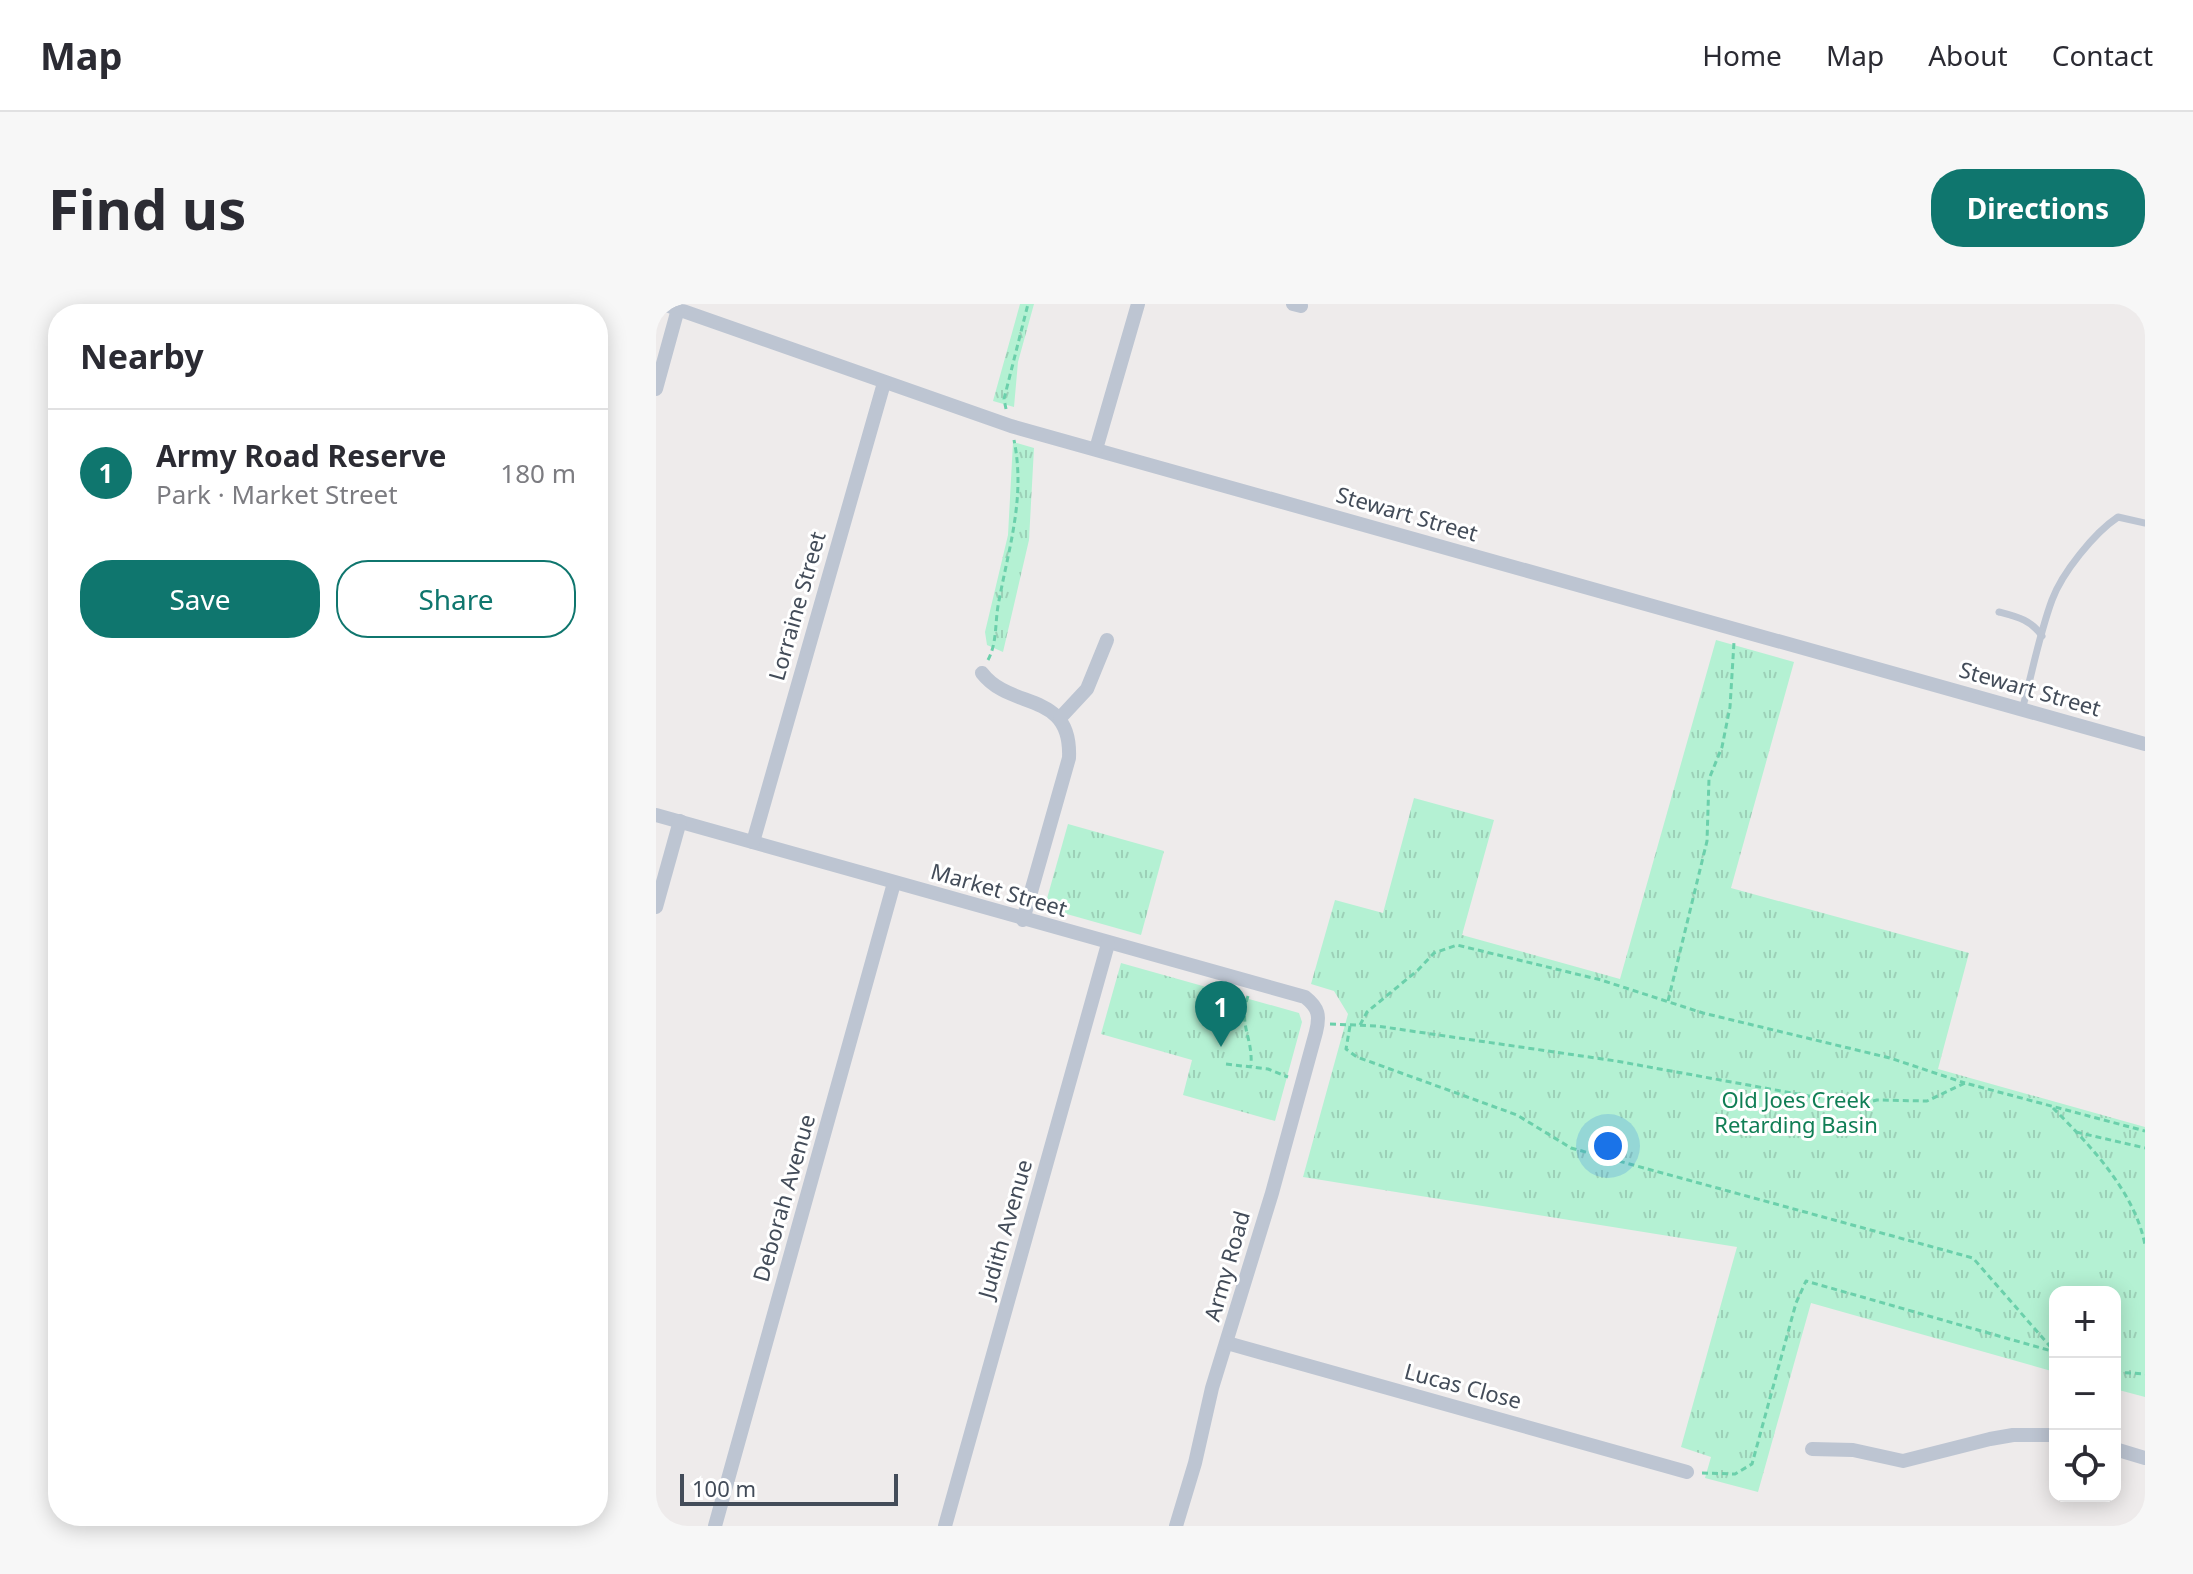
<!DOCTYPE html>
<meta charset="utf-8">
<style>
body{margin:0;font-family:"Noto Sans",sans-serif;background:#f7f7f7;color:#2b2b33}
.controls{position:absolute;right:24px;bottom:24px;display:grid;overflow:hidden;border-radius:16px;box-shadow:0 4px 20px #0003}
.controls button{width:72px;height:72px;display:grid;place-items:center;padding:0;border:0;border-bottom:2px solid #e1e1e2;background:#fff;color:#2b2b33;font:40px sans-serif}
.scale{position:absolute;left:24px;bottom:20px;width:218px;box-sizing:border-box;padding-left:8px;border:4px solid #434c59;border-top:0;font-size:22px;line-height:28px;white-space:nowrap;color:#434c59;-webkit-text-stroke:6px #fff;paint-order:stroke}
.you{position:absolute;left:952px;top:842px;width:28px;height:28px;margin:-20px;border:6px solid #fff;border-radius:50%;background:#1a73e8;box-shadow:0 0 0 12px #1a73e833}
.badge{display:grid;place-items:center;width:52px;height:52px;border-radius:50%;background:#0f766e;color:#fff;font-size:26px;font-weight:700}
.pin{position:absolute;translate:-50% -66px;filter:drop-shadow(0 2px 4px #0008)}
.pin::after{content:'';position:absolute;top:42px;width:28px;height:24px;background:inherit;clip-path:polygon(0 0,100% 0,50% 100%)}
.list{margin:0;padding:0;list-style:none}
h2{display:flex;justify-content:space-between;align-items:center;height:104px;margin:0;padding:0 32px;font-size:34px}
h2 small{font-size:26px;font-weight:400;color:#7c7c81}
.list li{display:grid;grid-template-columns:52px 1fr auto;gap:24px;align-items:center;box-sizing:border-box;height:128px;padding:0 32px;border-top:2px solid #e1e1e2}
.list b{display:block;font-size:30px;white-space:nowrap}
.list p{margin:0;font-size:26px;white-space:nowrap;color:#7c7c81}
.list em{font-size:26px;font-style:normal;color:#7c7c81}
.actions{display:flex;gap:16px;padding:24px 32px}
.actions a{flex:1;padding:18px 0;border:2px solid #0f766e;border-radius:32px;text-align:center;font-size:28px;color:#0f766e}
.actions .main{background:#0f766e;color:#fff}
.icon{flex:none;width:44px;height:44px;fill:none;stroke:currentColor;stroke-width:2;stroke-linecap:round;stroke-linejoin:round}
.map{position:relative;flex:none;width:1489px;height:1222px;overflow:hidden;border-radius:32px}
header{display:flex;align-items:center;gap:48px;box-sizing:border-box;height:112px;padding:0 40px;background:#fff;border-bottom:2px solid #e1e1e2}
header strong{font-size:38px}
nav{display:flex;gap:44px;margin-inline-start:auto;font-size:28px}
.intro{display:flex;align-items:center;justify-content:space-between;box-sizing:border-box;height:192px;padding:0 48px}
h1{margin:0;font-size:56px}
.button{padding:20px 36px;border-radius:32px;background:#0f766e;color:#fff;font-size:28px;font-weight:700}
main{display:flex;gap:48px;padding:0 48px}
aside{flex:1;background:#fff;border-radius:32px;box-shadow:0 4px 20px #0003}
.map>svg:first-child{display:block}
.grass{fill:url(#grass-tufts)}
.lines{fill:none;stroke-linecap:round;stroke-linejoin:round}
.path{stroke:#6bd0ab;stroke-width:3;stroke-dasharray:6 4;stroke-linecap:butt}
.lane{stroke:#bdc5d2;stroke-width:7}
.street{stroke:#bdc5d2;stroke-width:14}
.labels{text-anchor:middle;stroke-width:6;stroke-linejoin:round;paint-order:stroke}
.street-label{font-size:22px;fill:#434c59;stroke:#fff}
.park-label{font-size:22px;fill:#107e55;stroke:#fff}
</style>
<header>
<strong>Map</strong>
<nav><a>Home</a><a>Map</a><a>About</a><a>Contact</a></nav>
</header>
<div class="intro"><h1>Find us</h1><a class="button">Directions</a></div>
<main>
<aside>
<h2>Nearby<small></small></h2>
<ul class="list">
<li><span class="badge">1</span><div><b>Army Road Reserve</b><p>Park · Market Street</p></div><em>180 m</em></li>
</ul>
<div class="actions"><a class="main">Save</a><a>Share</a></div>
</aside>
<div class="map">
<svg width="1489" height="1222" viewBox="0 0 1489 1222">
<defs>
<pattern id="grass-tufts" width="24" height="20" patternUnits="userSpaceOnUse" patternTransform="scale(2)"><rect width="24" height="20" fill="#b4f1d3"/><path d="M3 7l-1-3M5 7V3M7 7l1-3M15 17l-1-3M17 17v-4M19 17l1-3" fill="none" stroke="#9cd0b7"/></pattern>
</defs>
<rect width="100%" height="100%" fill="#eeebeb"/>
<g class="grass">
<polygon points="364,0 378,0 362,58 358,103 337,97"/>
<polygon points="357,138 378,144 373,236 347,348 331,341 329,328 352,231"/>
<polygon points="1060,336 1138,358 1075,584 1313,649 1282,765 1489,823 1489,1093 1459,1085 1459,988 1399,988 1399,1068 1155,999 1102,1188 1049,1174 1055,1153 1025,1143 1081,943 647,873 692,710 678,687 655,680 679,596 727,609 758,494 838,516 806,631 964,675"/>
<polygon points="412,520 508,547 485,631 393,605 390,598"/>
<polygon points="465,659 643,709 646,718 619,817 527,791 536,756 445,730"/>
</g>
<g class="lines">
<g class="path">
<polyline points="350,105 348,95 372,0"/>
<path d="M332 356C341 339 339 320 342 302 352 246 370 194 358 136"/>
<path d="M592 692C582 722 597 732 595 762"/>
<polyline points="1012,697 1051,537 1053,475 1066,443 1074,403 1078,338"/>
<polyline points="674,720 721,722 960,757 1202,801 1221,796 1271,797 1309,779 1489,827"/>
<polyline points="704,721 711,708 762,666 778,649 801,641 945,676 1047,709 1234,754 1309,779"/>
<polyline points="694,722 690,745 701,753 861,811 915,844 1317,954 1399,1048"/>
<polyline points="570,760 612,765 632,773"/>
<path d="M1397 804C1434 841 1479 888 1489 941"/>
<polyline points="1420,828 1489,844"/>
<polyline points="1459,1068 1489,1070"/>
<polyline points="1046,1169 1079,1170 1096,1160 1140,999 1150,977 1399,1048"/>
</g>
<g class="lane">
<path d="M1343 308C1362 313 1375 316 1386 332"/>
<path d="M1366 406C1376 370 1383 331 1396 296 1406 269 1438 229 1462 213L1489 219"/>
</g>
<g class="street">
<polyline points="7,0 355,122 1489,440"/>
<polyline points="637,0 645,2"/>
<polyline points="0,85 22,5"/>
<polyline points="440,145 482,0"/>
<path d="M326 369C355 407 416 386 413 454L367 616"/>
<polyline points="404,414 431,385 451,336"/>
<path d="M0 511 649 693C663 704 664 712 660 728L616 889 556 1084 539 1159 520 1222"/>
<polyline points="97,538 228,79"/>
<polyline points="0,603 24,517"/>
<polyline points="571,1039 1031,1168"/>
<polyline points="1156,1145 1197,1146 1247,1157 1334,1135 1357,1131 1399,1131"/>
<polyline points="1459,1145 1489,1154"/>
<polyline points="59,1222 238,579"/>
<polyline points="289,1222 452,640"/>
</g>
</g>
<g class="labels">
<g class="street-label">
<text transform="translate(751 210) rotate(16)" y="8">Stewart Street</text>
<text transform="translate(141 302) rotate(-74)" y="8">Lorraine Street</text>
<text transform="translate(1374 385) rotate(16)" y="8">Stewart Street</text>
<text transform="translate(343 586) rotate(16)" y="8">Market Street</text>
<text transform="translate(128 894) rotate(-74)" y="8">Deborah Avenue</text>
<text transform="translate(349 925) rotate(-74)" y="8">Judith Avenue</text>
<text transform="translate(571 962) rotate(-74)" y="8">Army Road</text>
<text transform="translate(807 1082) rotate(15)" y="8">Lucas Close</text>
</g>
<g class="park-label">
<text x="1140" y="804">Old Joes Creek<tspan x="1140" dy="25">Retarding Basin</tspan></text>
</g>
</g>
</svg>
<div class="controls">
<button>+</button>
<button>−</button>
<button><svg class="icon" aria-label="locate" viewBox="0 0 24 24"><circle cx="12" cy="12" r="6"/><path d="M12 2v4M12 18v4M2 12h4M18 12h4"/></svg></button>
</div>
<div class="scale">100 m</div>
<div class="you"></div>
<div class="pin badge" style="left:565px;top:743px">1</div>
</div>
</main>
